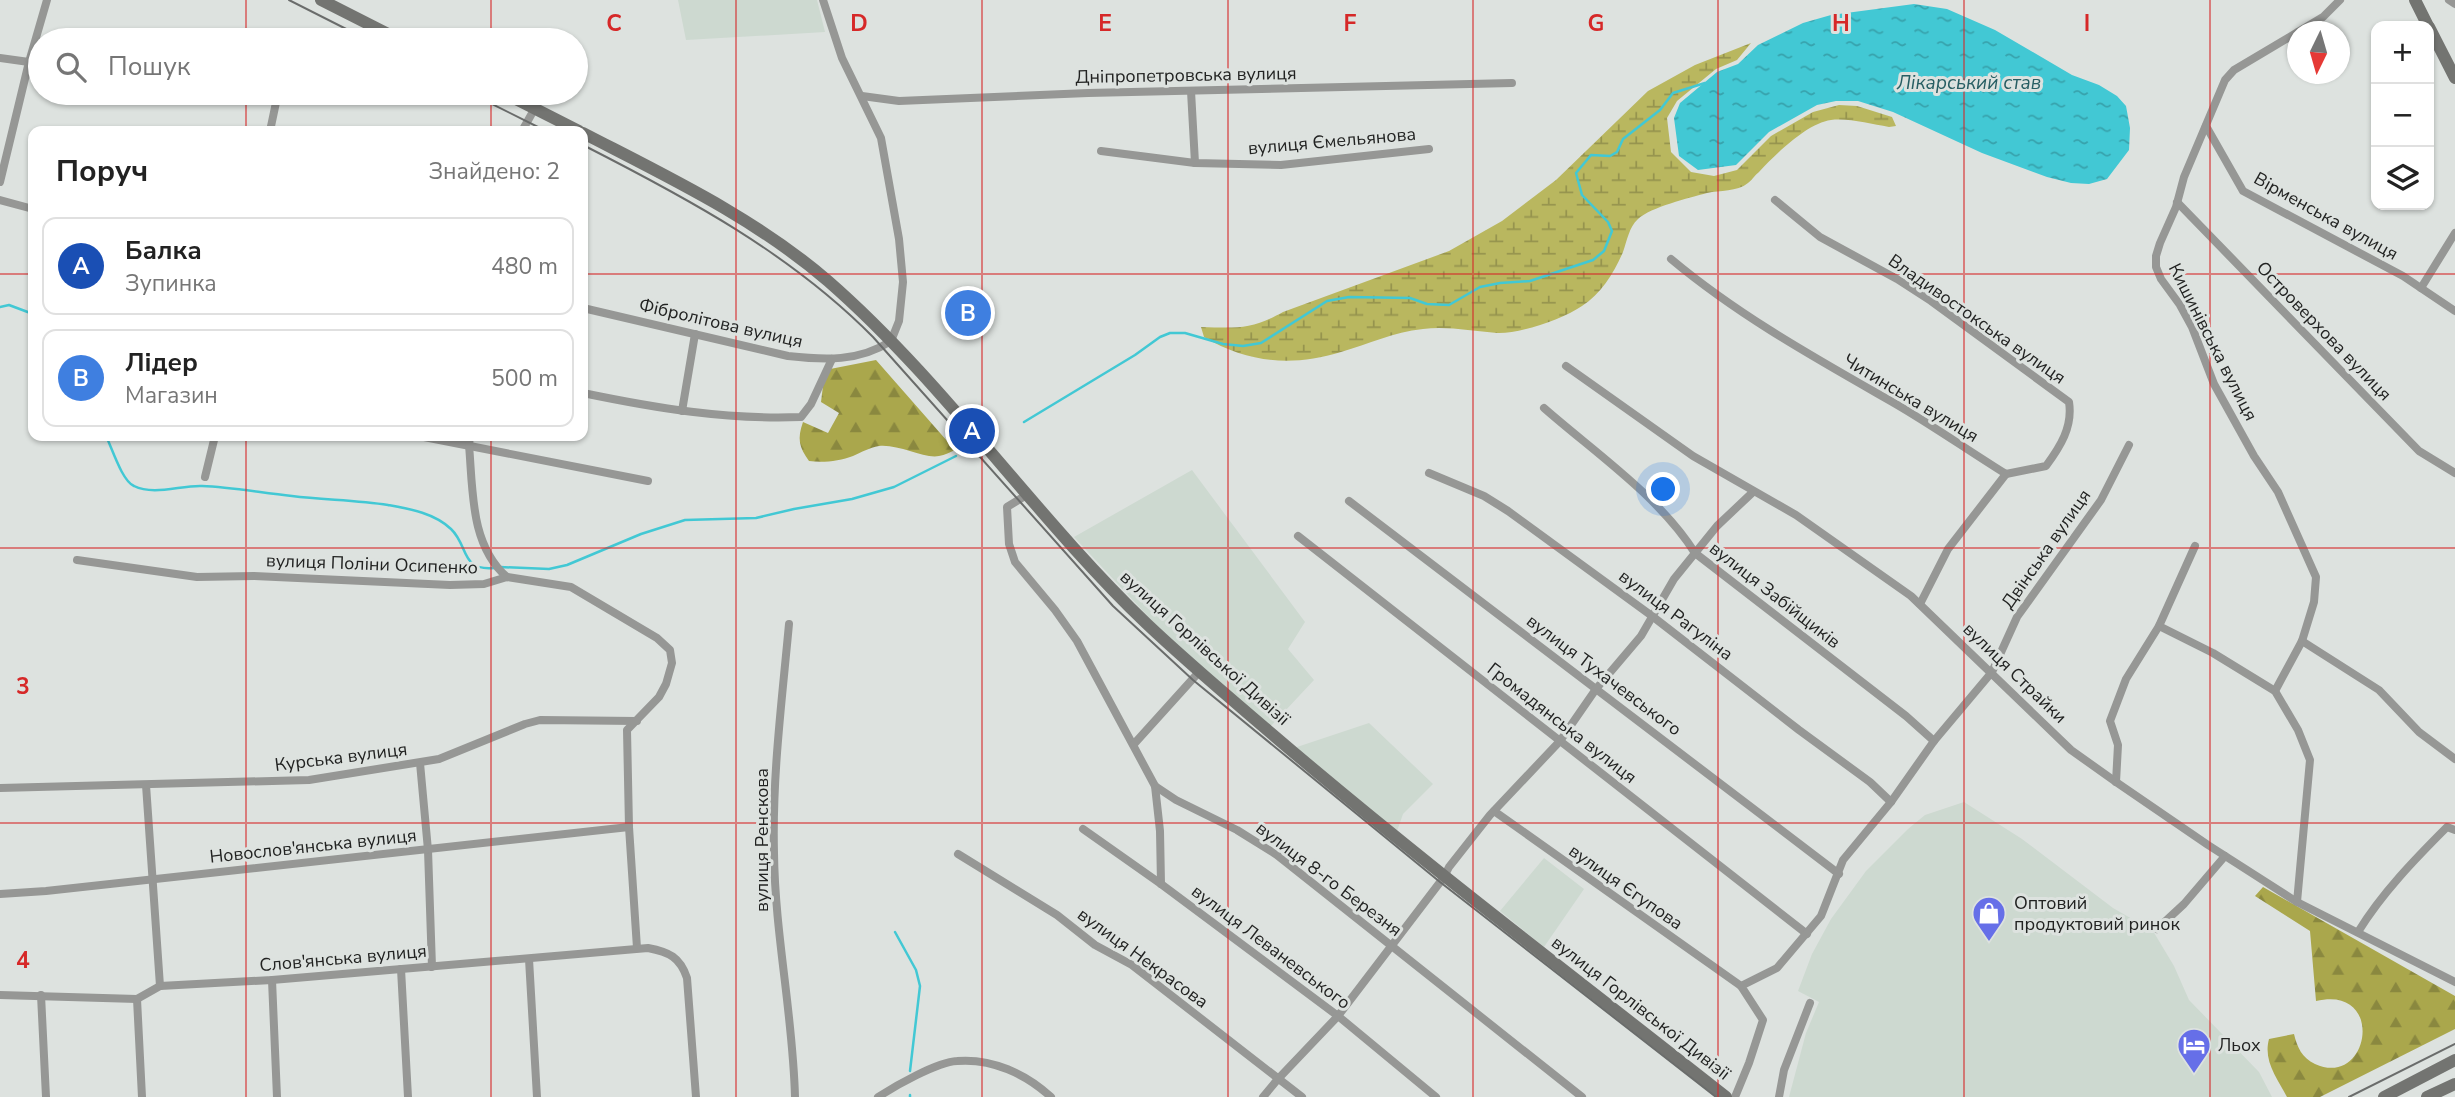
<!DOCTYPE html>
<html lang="uk">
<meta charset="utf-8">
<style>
body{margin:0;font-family:"Nunito Sans",sans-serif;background:#f6f6f6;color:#222}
.controls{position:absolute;right:21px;top:21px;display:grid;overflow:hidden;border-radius:14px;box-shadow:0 2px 5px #0004}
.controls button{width:63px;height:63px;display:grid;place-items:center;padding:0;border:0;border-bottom:2px solid #e0e0e0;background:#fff;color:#222;font:35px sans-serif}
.compass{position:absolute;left:2287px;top:21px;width:63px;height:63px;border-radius:50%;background:#fff;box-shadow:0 2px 5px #0004;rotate:185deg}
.you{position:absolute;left:1664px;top:490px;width:24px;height:24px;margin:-18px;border:5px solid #fff;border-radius:50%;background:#1a73e8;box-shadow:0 0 0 10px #1a73e833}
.badge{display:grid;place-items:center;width:46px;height:46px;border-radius:50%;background:#666fe8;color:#fff;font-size:23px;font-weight:700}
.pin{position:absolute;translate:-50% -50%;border:4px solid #fff;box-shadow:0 2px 7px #0006}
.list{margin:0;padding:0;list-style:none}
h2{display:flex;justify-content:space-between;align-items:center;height:91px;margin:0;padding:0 28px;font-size:30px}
h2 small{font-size:23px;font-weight:400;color:#767676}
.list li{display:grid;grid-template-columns:46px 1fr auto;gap:21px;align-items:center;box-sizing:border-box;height:98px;margin:0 14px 14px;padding:0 14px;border:2px solid #e0e0e0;border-radius:14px}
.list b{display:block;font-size:26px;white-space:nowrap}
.list p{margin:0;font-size:23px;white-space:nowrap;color:#767676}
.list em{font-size:23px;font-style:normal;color:#767676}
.icon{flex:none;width:38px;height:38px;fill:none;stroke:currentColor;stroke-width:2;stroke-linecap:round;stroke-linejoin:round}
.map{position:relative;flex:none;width:2455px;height:1097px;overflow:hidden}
.search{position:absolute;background:#fff;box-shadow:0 2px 5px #0004;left:28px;top:28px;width:560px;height:77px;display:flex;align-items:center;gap:18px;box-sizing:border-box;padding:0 24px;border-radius:38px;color:#767676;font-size:26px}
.panel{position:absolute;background:#fff;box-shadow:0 2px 5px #0004;left:28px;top:126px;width:560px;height:315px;border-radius:14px}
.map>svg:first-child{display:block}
.built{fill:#cdd9d0}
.forest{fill:url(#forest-firs)}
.wetland{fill:url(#wetland-marsh)}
.water{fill:url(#water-ripples)}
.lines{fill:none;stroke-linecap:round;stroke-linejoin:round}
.stream{stroke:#42c8d4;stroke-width:2.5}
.street{stroke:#969795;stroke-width:8}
.secondary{stroke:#737471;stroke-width:12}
.tram{stroke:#6a6c6b;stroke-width:2}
.grid{fill:none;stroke:#d62828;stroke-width:2;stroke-opacity:0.55}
.labels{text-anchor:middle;stroke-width:6;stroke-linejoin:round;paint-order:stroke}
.street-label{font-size:18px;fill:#222322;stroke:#dde2df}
.poi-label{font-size:18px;fill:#222322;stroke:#dde2df;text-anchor:start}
.water-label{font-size:19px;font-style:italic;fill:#275e63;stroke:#dde2df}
.grid-label{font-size:23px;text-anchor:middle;font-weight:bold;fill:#d62828;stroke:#dde2df;stroke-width:6;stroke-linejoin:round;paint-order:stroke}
</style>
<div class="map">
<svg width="2455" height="1097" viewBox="0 0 2455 1097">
<defs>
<pattern id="forest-firs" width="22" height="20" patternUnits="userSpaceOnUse" patternTransform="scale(1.75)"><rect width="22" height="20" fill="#aaa74c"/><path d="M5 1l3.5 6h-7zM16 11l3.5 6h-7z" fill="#8a883f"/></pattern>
<pattern id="wetland-marsh" width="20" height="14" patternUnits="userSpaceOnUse" patternTransform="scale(1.75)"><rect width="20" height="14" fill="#b9b75f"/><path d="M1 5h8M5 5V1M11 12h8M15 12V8" fill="none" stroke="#96944e"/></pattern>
<pattern id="water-ripples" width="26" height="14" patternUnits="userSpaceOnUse" patternTransform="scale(1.75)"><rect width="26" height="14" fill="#42c8d4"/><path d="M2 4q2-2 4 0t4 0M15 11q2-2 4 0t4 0" fill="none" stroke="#37a2ac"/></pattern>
</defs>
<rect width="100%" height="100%" fill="#dde2df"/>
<g class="built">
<polygon points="678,0 817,0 825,32 686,40"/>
<polygon points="1192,470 1305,622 1288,649 1314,680 1269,728 1156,625 1074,537"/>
<polygon points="1369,723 1433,784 1403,814 1396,834 1294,748"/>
<polygon points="1964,802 2022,839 2113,908 2153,931 2174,966 2189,1000 2259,1072 2272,1097 1789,1097 1806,1033 1819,1002 1798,991 1812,954 1831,919 1866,871 1908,829 1925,815"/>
<polygon points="1544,858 1584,889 1544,947 1500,911"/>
</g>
<g class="forest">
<path d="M876 360 955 450C950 452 945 455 939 456 924 459 899 444 879 446 869 448 862 452 853 456 840 461 823 463 809 461 799 447 797 439 803 422L828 433 839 413 821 402 825 370Z"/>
<path d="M2263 887 2455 996V1029L2320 1097H2287C2277 1078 2263 1061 2269 1039L2294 1034C2297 1047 2302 1058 2315 1064 2370 1089 2386 984 2316 1001L2310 931 2255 896Z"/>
</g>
<path class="wetland" d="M1751 43 1737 60 1716 69 1677 101 1667 118 1671 152 1691 172 1714 176 1737 170 1771 136 1813 112 1839 105 1857 106 1892 117 1896 126 1889 127C1871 124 1849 118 1831 120 1807 123 1775 155 1759 172 1755 175 1752 180 1748 183 1737 192 1720 190 1707 193 1689 198 1651 207 1638 219 1629 227 1627 241 1623 252 1614 273 1601 294 1582 306 1563 319 1520 334 1497 333 1472 331 1447 326 1423 329 1393 332 1369 344 1341 352 1292 367 1248 363 1204 337L1201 327C1236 328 1251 330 1283 312L1449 251 1502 221 1556 180 1648 91 1695 65Z"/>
<polygon class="water" points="1914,4 1947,9 1995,30 2072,75 2099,85 2117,96 2126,106 2130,128 2129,150 2107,179 2089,184 2071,183 2047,177 1982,153 1893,112 1858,101 1836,101 1817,105 1769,132 1736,165 1698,170 1679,156 1674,118 1680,103 1717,72 1738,64 1758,45 1803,23 1831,15"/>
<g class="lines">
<g class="stream">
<polyline points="0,307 9,305 33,314"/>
<polyline points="1024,422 1135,355 1160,337 1170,333 1185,333 1223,344 1243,346 1261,343 1327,301 1349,297 1410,298 1427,304 1449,305 1480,287 1500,283 1530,281 1593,260 1604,251 1612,231 1608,222 1582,195 1576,173 1591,155 1610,156 1617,152 1623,139 1660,110 1673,93 1705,83"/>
<path d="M106 436C112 448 122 481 134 486 154 496 181 485 202 486 232 487 262 493 292 496 324 500 356 500 388 505 410 509 434 513 451 529 469 546 460 571 494 568"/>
<polyline points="500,567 549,569 567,565 641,534 685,520 756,518 794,509 852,499 894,487 956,456"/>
<polyline points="895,932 916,970 920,986 910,1071"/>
<polyline points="910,1095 910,1097"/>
</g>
<g class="street">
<polyline points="2449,0 2455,4"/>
<polyline points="2298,32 2323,17 2340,0"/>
<polyline points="0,58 29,62"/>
<polyline points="1191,91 1195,163"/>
<polyline points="862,96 899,101 1088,93 1512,83"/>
<polyline points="2206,126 2243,191 2403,276 2455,311"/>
<polyline points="270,131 278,93"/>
<polyline points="522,131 535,108"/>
<polyline points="1101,151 1195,163 1281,165 1429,149"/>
<polyline points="0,182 29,62 47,0"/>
<polyline points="0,200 33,209"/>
<path d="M1775 200 1820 237 1897 279 1931 301 2069 402C2073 427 2060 447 2046 466L2006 474"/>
<polyline points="2177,202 2419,451 2455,473"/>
<path d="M1671 259C1739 316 1817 359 1894 403 1932 425 1969 451 2006 474L1948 549 1920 604"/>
<polyline points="2421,288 2455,233"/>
<path d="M583 308 788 356C824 360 859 362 891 341L899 321 903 282 899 239 881 138 842 58 823 0"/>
<polyline points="1566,366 1693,456 1796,515 1911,596 2071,750 2116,782 2208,845 2297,902 2455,982"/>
<path d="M583 393C655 408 727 420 801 417L811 404 832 359"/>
<path d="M1544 408C1594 452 1659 496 1695 553L1906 716 1934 741"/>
<polyline points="682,411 695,334"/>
<polyline points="419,436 648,481"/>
<path d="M470 436 469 445C473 490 470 545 507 577"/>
<polyline points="1429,473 1484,496 1508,511 1652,616 1799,730 1870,782 1891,802"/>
<polyline points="205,477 215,436"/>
<polyline points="1028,494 1007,507 1009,544 1015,562 1055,610 1077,641 1155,786 1176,800 1237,830 1277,855 1582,1097"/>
<polyline points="1349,501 1839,874"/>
<polyline points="1298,536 1807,934"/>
<polyline points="77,560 197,577 254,576 450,585 484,584 507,577 571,587 657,638 670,650 672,663 666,684 659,697 627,730 629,827 637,948"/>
<path d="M789 624C782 700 772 777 774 853 775 935 793 1015 795 1097"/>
<polyline points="2159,626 2213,653 2275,691 2298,730 2310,760 2297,902"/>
<polyline points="2302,641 2379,690 2419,732 2455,759"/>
<polyline points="2275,691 2302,641 2314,602 2316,577 2278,492 2254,456 2214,384 2192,327 2180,305 2161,279 2156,267 2156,256 2160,243 2176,207 2184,177 2225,80 2234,70 2298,32"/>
<polyline points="1134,744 1199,672"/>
<polyline points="420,763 428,850 432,967"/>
<polyline points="2116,782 2118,745 2110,721 2126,679 2159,626 2195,546"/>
<polyline points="146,785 160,986"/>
<polyline points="1155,786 1160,831 1161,884"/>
<polyline points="0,788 309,780 439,759 525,724 540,720 637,721"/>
<polyline points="1494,811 1741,986"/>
<polyline points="1083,829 1161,884 1338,1016 1436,1097"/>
<polyline points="958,854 1057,915 1095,945 1132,965 1302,1097"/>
<polyline points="0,894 46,891 629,827"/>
<polyline points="2157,929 2184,904 2225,856"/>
<path d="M2358 932C2382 893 2415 859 2447 827L2455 830"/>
<polyline points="529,959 537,1097"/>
<polyline points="401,969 408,1097"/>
<polyline points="272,980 277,1097"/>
<path d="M0 995 137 999 160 986 272 980 648 948C669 952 680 957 687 978L696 1097"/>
<polyline points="41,995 46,1097"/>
<polyline points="137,999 142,1097"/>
<path d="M878 1097C895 1086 937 1062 957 1061 992 1058 1026 1074 1051 1097"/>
<polyline points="1263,1097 1278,1079 1338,1016 1444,877 1449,867 1490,815 1560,741 1596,689 1641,636 1674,579 1717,526 1753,492"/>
<polyline points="1735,1097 1749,1063 1763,1020 1741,986 1777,968 1821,916 1843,860 1891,802 1934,741 1992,672 2017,617 2101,500 2129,445"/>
<polyline points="1779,1097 1784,1070 1810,1003"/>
</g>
<g class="secondary">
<polyline points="321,0 400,40"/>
<polyline points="2415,0 2428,26"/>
<polyline points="2429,27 2455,78"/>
<polyline points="504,93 579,131"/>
<path d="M583 133C668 177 755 218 828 281 946 384 1034 516 1147 624 1187 662 1230 698 1272 734 1419 860 1574 977 1726 1097"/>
<polyline points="2384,1097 2455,1060"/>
<polyline points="2427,1097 2455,1084"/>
</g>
<g class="tram">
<polyline points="289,0 368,40"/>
<polyline points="470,93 546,131"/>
<path d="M583 145C687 198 790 253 873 337L1113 606 1193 680 1440 882 1716 1097"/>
<polyline points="2349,1097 2455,1044"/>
</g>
</g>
<path class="grid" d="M246 0V40M491 0V40M736 0V1097M982 0V1097M1228 0V1097M1473 0V1097M1718 0V1097M1964 0V1097M2210 0V1097M246 93V131M491 93V131M0 274H33M583 274H2455M246 436V1097M491 436V1097M0 548H2455M0 823H2455"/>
<defs>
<symbol id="shop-pin" viewBox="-11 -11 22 30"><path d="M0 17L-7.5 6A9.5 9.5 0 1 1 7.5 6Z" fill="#666fe8" stroke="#dde2df"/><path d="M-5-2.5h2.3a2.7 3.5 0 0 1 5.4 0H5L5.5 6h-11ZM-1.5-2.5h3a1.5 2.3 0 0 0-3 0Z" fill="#fff"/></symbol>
<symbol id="hotel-pin" viewBox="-11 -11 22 30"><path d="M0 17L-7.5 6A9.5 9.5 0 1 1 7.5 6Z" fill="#666fe8" stroke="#dde2df"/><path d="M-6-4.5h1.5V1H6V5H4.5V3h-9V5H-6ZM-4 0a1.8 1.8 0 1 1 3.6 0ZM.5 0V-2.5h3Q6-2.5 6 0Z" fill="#fff"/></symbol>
</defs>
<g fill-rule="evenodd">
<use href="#shop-pin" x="1970" y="894" width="38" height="52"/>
<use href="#hotel-pin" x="2175" y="1026" width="38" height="52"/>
</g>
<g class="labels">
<g class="street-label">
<text transform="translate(1186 75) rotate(-1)" y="6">Дніпропетровська вулиця</text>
<text transform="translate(1332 141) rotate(-5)" y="6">вулиця Ємельянова</text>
<text transform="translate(2326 216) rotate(29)" y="6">Вірменська вулиця</text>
<text transform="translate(1977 319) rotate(35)" y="6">Владивостокська вулиця</text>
<text transform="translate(721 323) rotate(13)" y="6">Фібролітова вулиця</text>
<text transform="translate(2324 331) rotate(46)" y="6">Островерхова вулиця</text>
<text transform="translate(2213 342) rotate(63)" y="6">Кишинівська вулиця</text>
<text transform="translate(1911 398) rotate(31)" y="6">Читинська вулиця</text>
<text transform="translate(2046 549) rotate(-55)" y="6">Двінська вулиця</text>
<text transform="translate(372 564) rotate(2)" y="6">вулиця Поліни Осипенко</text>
<text transform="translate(1775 595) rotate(38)" y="6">вулиця Забійщиків</text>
<text transform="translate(1676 615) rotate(37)" y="6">вулиця Рагуліна</text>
<text transform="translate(1205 648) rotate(42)" y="6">вулиця Горлівської Дивізії</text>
<text transform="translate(2015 673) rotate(44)" y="6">вулиця Страйки</text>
<text transform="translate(1604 675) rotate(37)" y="6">вулиця Тухачевського</text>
<text transform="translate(1562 723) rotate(38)" y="6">Громадянська вулиця</text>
<text transform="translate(341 757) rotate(-7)" y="6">Курська вулиця</text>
<text transform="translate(762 840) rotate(-90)" y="6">вулиця Ренскова</text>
<text transform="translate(313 846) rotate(-6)" y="6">Новослов'янська вулиця</text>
<text transform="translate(1329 879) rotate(37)" y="6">вулиця 8-го Березня</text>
<text transform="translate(1626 887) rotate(35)" y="6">вулиця Єгупова</text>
<text transform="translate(1271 947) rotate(37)" y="6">вулиця Леваневського</text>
<text transform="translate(343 958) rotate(-5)" y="6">Слов'янська вулиця</text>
<text transform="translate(1143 958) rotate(36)" y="6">вулиця Некрасова</text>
<text transform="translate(1641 1008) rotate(38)" y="6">вулиця Горлівської Дивізії</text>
</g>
<g class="poi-label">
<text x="2014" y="909">Оптовий<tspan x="2014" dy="21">продуктовий ринок</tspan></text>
<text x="2218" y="1051">Льох</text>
</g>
<g class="water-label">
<text x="1969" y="89">Лікарський став</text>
</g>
</g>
<g class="grid-label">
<text x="614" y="31">C</text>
<text x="859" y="31">D</text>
<text x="1105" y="31">E</text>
<text x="1350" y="31">F</text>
<text x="1596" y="31">G</text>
<text x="1841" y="31">H</text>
<text x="2087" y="31">I</text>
<text x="23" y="694">3</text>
<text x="23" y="968">4</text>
</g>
</svg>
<div class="controls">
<button>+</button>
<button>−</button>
<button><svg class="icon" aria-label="layers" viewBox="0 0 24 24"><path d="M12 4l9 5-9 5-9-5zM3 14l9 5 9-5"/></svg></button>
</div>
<svg class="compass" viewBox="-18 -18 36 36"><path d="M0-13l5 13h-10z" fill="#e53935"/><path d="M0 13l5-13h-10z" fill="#767676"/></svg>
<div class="you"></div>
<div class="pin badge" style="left:972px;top:431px;background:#1a4fb4">A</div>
<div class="pin badge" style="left:968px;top:313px;background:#3f7fe0">B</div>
<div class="search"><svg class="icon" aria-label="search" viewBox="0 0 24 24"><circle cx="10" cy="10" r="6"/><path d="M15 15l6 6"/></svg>Пошук</div>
<section class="panel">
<h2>Поруч<small>Знайдено: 2</small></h2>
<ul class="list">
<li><span class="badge" style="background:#1a4fb4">A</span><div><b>Балка</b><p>Зупинка</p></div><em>480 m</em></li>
<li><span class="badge" style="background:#3f7fe0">B</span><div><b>Лідер</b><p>Магазин</p></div><em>500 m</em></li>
</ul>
</section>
</div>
